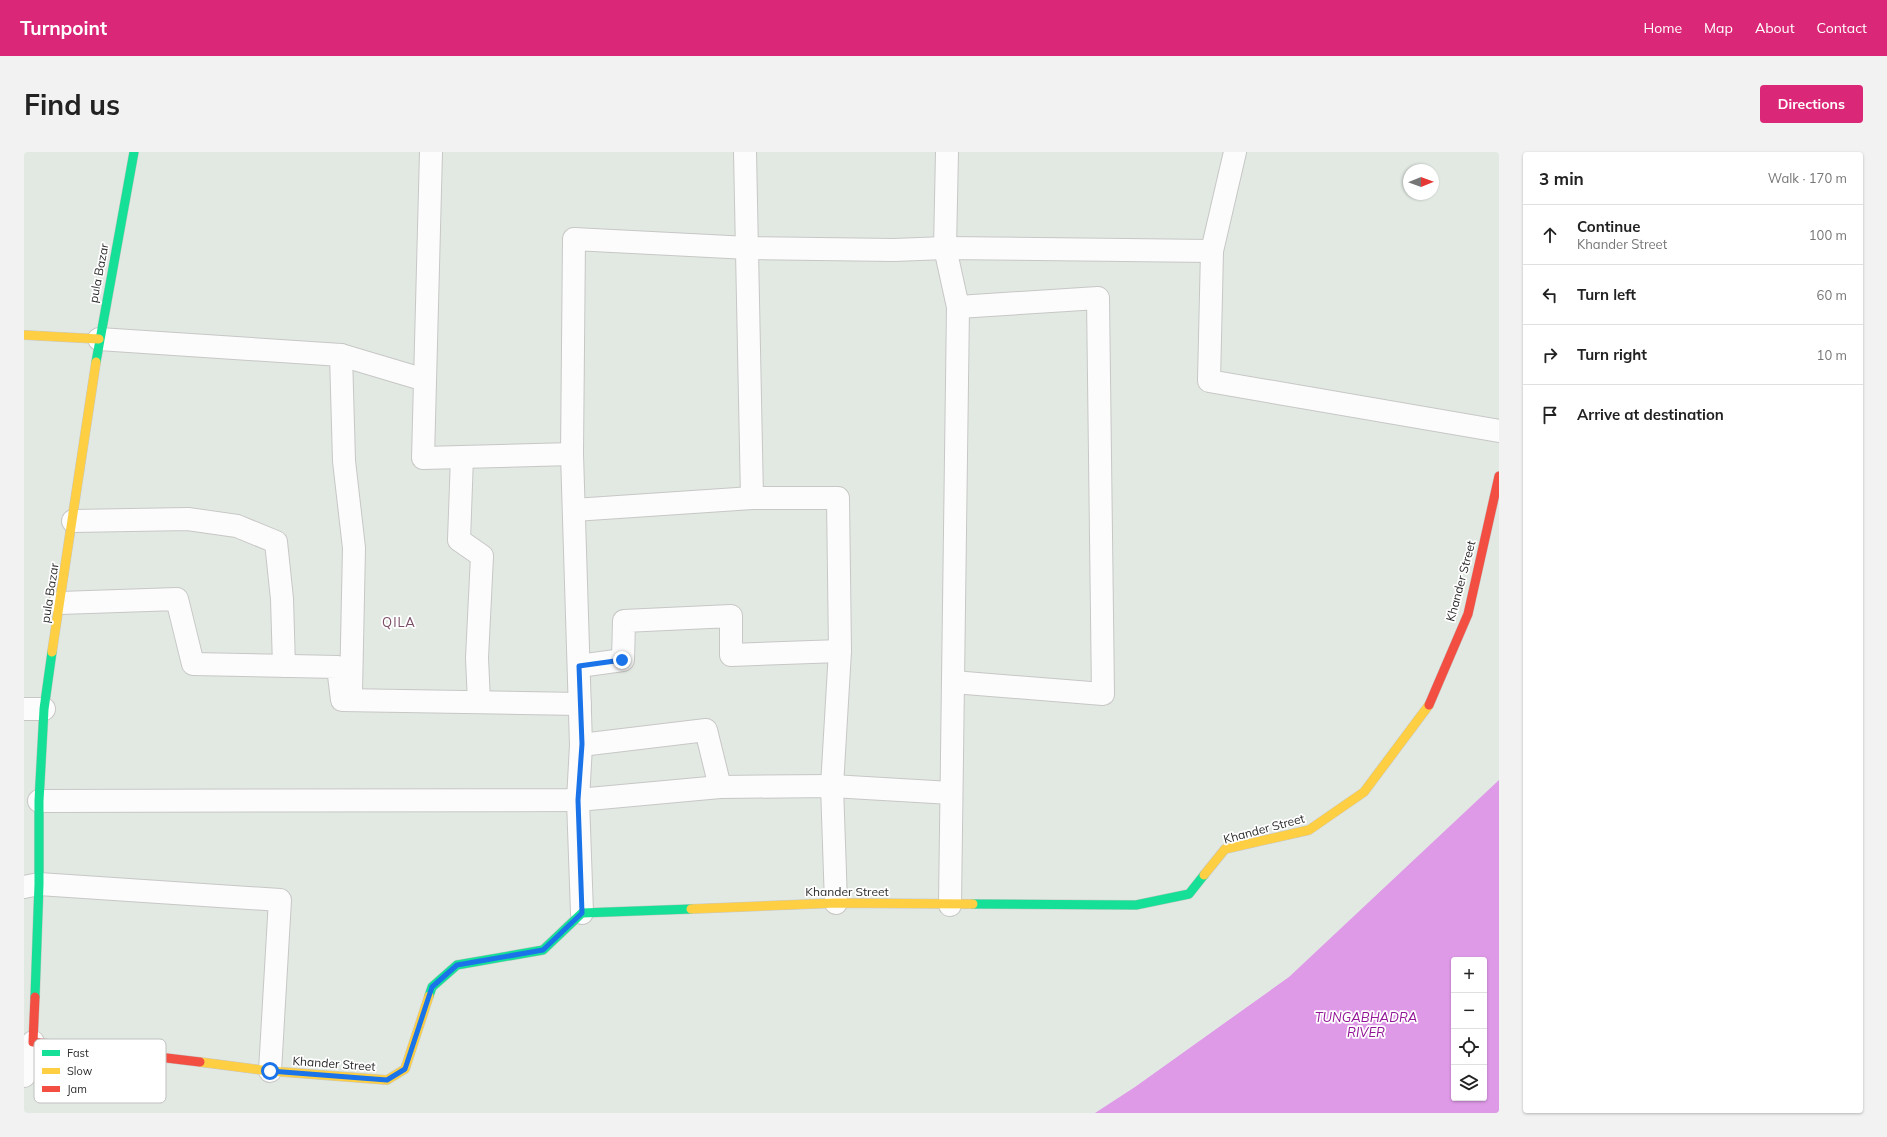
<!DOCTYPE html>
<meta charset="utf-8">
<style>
body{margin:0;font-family:Mulish,sans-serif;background:#f2f2f2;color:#222}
.controls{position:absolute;right:12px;bottom:12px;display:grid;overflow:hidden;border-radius:4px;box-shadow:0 1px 3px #0004}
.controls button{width:36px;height:36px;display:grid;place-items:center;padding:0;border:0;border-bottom:1px solid #e0e0e0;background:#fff;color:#222;font:20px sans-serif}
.compass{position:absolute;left:1379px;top:12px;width:36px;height:36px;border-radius:50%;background:#fff;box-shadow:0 1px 3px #0004;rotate:89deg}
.stop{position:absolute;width:12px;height:12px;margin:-9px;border:3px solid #1a73e8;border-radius:50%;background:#fff}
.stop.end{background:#1a73e8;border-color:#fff;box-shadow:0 1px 4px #0008}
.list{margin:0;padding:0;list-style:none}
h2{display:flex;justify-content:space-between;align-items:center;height:52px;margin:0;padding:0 16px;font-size:17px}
h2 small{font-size:13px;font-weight:400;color:#767676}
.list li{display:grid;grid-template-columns:26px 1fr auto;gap:12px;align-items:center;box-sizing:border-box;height:60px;padding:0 16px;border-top:1px solid #e0e0e0}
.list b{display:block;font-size:15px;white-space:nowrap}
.list p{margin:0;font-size:13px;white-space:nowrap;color:#767676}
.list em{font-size:13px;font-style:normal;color:#767676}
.icon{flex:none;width:22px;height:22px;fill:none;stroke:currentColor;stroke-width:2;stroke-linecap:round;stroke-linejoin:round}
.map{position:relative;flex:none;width:1475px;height:961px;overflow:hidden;border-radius:4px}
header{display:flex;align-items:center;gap:24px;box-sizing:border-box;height:56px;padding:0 20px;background:#db2777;color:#fff}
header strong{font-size:19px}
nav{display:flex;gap:22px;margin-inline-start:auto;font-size:14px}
.intro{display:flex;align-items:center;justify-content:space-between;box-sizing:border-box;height:96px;padding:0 24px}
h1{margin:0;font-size:28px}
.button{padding:10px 18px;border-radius:4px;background:#db2777;color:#fff;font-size:14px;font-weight:700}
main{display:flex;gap:24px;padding:0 24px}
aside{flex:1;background:#fff;border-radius:4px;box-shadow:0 1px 3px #0004}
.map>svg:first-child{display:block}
.water{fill:#de99e7;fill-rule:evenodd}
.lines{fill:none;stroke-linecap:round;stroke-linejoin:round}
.street-casing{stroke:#c7c7c6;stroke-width:24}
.fast-casing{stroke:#c7c7c6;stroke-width:10}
.slow-casing{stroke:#c7c7c6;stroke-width:10}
.jam-casing{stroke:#c7c7c6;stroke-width:10}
.street{stroke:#fbfcfb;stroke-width:22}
.fast{stroke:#16e098;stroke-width:9}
.slow{stroke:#ffcf43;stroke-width:9}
.jam{stroke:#f24e42;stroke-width:9}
.route{stroke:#1a73e8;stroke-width:5}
.labels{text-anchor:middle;stroke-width:3.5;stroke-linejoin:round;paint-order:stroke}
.street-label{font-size:12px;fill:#2c2c2c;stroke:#fff}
.neighbourhood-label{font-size:13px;letter-spacing:1px;fill:#7a4e67;stroke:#fff}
.water-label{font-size:13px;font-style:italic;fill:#921497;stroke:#fff}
.key{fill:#fff;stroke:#c0c0c0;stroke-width:1}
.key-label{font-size:11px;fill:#2c2c2c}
</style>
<header>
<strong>Turnpoint</strong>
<nav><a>Home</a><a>Map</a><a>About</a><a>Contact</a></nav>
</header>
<div class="intro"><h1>Find us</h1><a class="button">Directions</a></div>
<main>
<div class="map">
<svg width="1475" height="961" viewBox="0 0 1475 961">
<rect width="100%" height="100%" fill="#e2e9e3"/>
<path class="water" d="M1475 628V961H1071L1111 935 1265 825ZM1430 808H1460V946H1430Z"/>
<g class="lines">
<defs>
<g id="street">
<polyline points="407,0 399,306 548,302"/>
<polyline points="721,0 728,346 814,346 816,499 808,634 812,751"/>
<polyline points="923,0 921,96 934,155 926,753"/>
<polyline points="1211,0 1188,99 1185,229 1475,279"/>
<polyline points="75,187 317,203 401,228"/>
<polyline points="317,203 320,309 330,396 327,539"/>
<polyline points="438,305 435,388 458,404 453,506 455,550"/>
<polyline points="550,358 728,346"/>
<polyline points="49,369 164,367 213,374 252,390 258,447 260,514"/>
<polyline points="36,451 153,447 169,512 314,515 318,548 556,552"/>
<polyline points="555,514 599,508 600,469 707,464 707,503 816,499"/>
<polyline points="929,530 1079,542 1074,146 934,155"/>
<polyline points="0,557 20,557"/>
<polyline points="557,593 682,578 696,635"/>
<polyline points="15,649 554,648 696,635 808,634 927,641"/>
<polyline points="0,735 15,732 256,748 246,919"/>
<polyline points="558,761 554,648 557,593 548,302 550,87 724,96 870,98 921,96 1188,99"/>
<polyline points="0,924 9,890"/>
</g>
<g id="fast">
<polyline points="72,210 110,0"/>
<polyline points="949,752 1112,753 1165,742 1180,723"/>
<polyline points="405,844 408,835 433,813 519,798 558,761 667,757"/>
<polyline points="11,845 15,732 15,649 20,557 28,500"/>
</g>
<g id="slow">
<polyline points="0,183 75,187"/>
<polyline points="28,500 72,210"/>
<polyline points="1180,723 1201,697 1285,678 1340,640 1405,553"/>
<polyline points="667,757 812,751 949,752"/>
<polyline points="176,910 246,919 363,928 381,917 405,844"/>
</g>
<g id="jam">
<polyline points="1405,553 1444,462 1475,324"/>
<polyline points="11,845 9,890 176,910"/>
</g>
</defs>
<use href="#street" class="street-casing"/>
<use href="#fast" class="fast-casing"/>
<use href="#slow" class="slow-casing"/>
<use href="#jam" class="jam-casing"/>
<use href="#street" class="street"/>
<use href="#fast" class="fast"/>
<use href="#slow" class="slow"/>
<use href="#jam" class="jam"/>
</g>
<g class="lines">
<polyline class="route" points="246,919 363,928 381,917 408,835 433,813 519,798 558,761 554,648 558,592 555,514 598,508"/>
</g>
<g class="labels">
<g class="street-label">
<text transform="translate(75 121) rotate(-79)" y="4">pula Bazar</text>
<text transform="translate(1437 429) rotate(-75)" y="4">Khander Street</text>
<text transform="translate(26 441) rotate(-81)" y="4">pula Bazar</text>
<text transform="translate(1240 677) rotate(-15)" y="4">Khander Street</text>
<text x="823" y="744">Khander Street</text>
<text transform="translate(310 912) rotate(4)" y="4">Khander Street</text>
</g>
<g class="neighbourhood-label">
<text x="375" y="475">QILA</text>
</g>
<g class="water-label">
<text x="1342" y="870">TUNGABHADRA<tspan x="1342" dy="15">RIVER</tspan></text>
</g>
</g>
<rect x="10" y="887" width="132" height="64" rx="6" class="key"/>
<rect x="18" y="898" width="18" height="6" fill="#16e098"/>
<rect x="18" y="916" width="18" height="6" fill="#ffcf43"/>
<rect x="18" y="934" width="18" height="6" fill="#f24e42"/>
<g class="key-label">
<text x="43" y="905">Fast</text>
<text x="43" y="923">Slow</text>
<text x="43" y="941">Jam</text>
</g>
</svg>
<div class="controls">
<button>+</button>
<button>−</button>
<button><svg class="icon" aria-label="locate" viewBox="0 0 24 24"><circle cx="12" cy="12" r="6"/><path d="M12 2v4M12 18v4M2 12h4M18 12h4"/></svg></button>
<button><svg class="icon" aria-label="layers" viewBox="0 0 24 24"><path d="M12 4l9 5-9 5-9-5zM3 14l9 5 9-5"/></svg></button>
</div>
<svg class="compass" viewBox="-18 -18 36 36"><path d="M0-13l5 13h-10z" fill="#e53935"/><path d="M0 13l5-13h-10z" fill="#767676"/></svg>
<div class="stop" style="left:246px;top:919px"></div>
<div class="stop end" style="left:598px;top:508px"></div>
</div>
<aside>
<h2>3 min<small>Walk · 170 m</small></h2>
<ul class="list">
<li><svg class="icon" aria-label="ahead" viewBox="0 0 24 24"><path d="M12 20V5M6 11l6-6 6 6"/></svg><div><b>Continue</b><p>Khander Street</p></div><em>100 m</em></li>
<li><svg class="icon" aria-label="left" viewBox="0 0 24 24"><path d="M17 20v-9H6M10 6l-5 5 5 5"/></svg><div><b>Turn left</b></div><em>60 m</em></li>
<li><svg class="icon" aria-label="right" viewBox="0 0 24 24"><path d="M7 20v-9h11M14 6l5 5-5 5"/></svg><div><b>Turn right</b></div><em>10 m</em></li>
<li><svg class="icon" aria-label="arrive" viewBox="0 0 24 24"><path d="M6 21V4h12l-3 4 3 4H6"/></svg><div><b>Arrive at destination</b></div></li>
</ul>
</aside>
</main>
